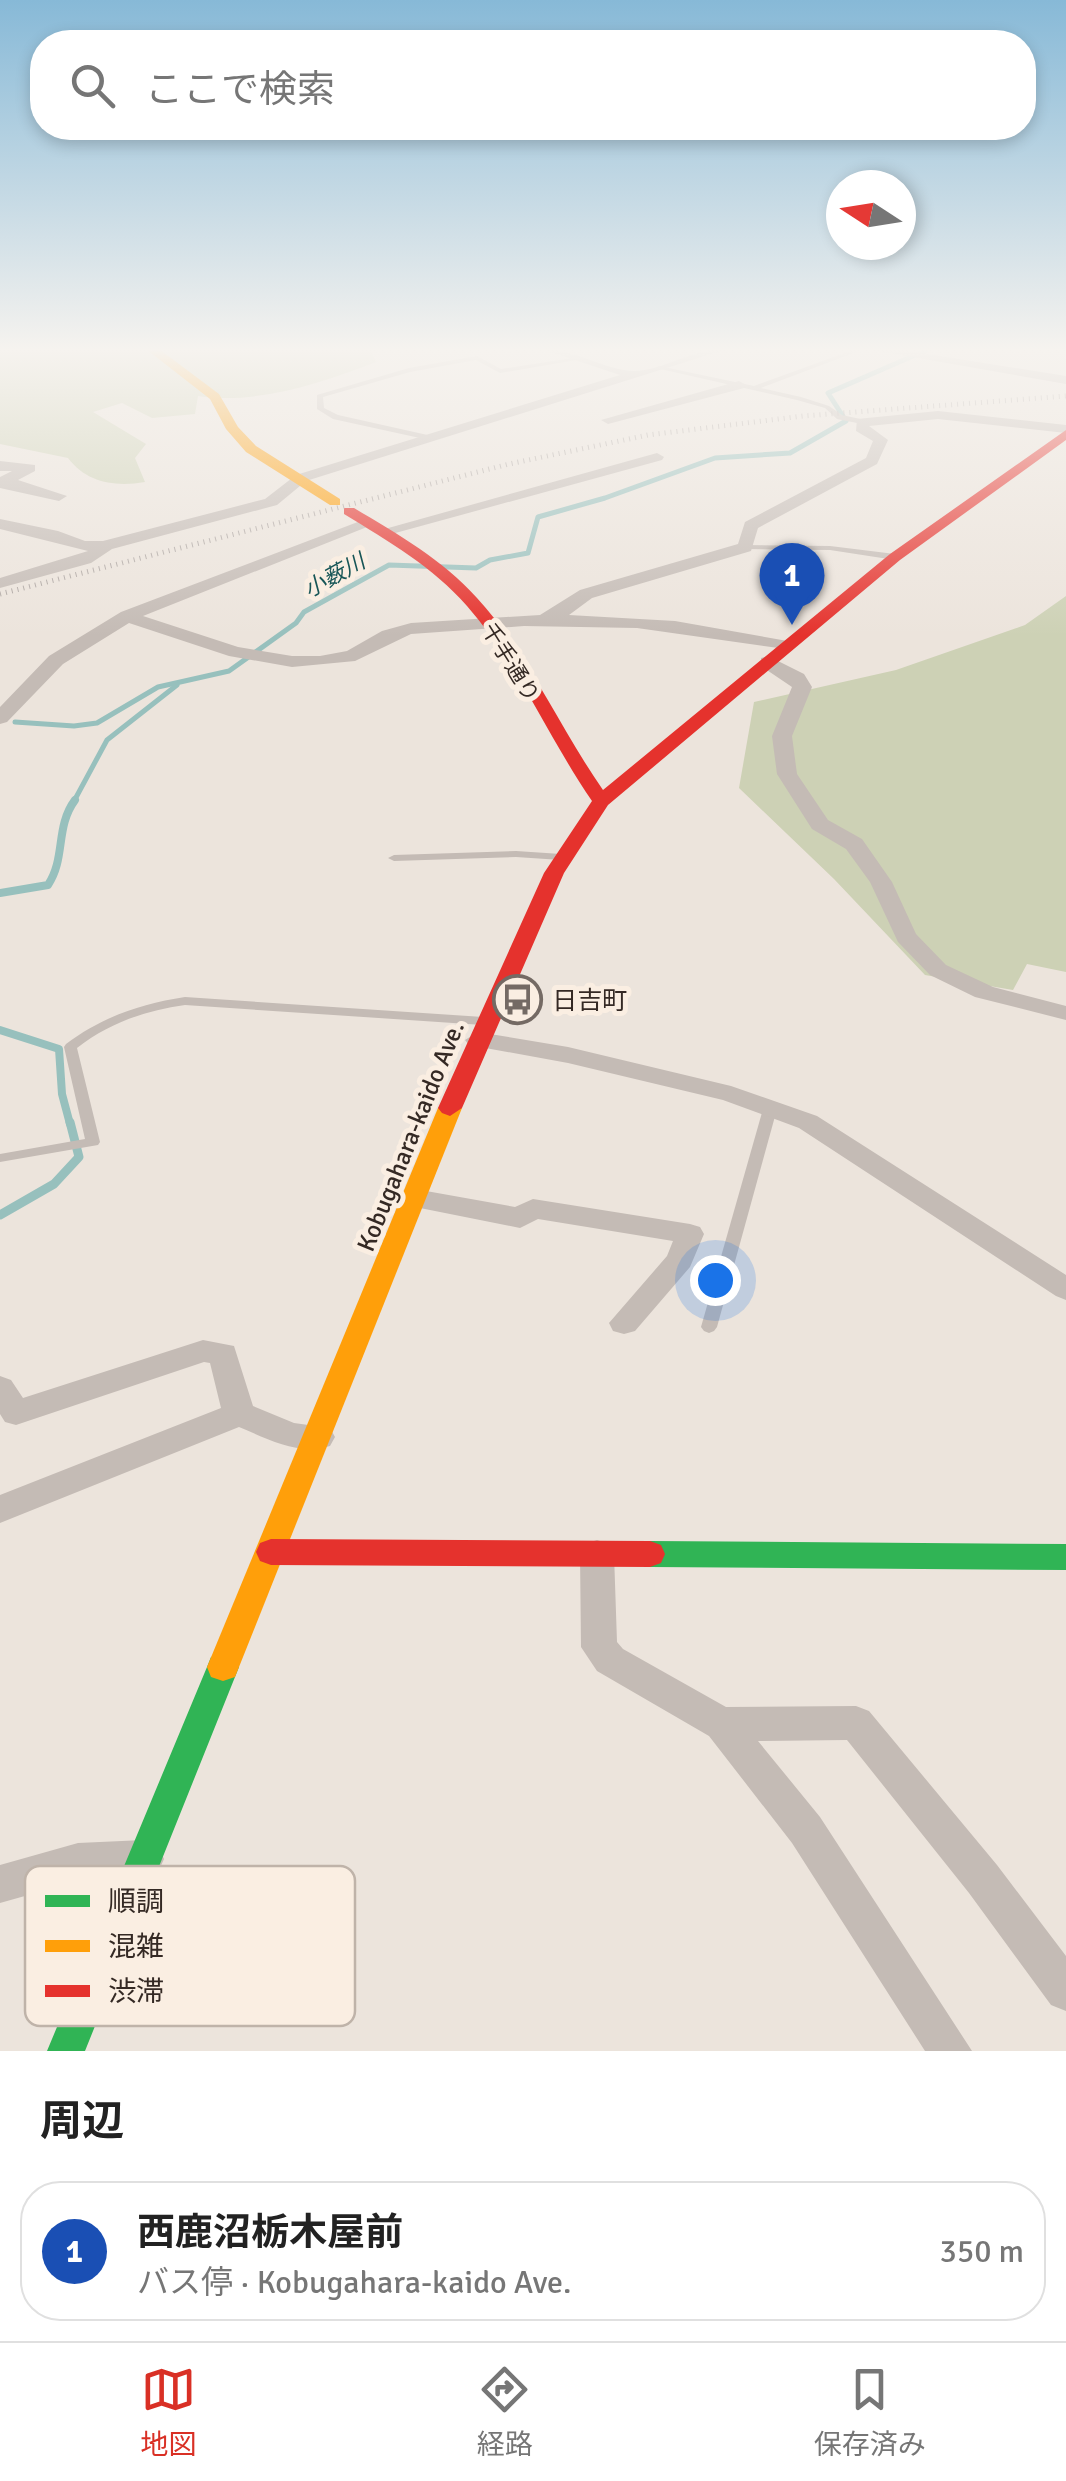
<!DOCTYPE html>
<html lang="ja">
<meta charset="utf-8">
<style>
body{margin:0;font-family:Signika,"Noto Sans JP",sans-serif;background:#f6f6f6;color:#222}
.compass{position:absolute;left:826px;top:170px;width:90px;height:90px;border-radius:50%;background:#fff;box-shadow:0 5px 15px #0003;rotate:282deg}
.you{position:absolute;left:715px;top:1280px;width:35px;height:35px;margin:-25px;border:8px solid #fff;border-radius:50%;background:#1a73e8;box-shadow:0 0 0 15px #1a73e833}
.badge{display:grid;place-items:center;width:65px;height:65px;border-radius:50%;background:#d93025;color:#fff;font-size:32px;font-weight:700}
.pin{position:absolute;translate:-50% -82px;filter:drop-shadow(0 2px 5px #0008)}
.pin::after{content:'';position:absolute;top:52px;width:35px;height:30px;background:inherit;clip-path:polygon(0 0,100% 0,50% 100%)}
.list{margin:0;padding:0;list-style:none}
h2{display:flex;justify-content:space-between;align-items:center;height:130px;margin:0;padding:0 40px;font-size:42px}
h2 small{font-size:32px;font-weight:400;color:#767676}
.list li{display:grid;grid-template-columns:65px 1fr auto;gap:30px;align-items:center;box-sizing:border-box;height:140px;margin:0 20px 20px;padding:0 20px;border:2px solid #e0e0e0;border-radius:40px}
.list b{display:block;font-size:38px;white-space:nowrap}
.list p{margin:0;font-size:32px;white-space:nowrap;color:#767676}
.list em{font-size:32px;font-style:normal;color:#767676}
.icon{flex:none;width:55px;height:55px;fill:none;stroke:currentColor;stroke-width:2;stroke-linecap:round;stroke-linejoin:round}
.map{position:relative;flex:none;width:1066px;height:2051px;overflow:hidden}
.search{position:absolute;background:#fff;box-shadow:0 5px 15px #0003;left:30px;right:30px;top:30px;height:110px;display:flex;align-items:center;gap:25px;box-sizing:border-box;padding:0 35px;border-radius:40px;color:#767676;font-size:38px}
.sheet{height:290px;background:#fff}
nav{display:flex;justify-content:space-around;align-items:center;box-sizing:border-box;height:140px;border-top:2px solid #e0e0e0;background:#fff;font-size:28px;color:#767676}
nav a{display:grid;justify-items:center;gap:5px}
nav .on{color:#d93025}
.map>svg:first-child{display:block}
.green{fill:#cdd1b5}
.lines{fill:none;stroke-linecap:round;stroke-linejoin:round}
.stream-far2{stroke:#97c0bd;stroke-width:5}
.stream-far1{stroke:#97c0bd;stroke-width:8}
.stream{stroke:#97c0bd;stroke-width:9}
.lane{fill:#c4bbb5;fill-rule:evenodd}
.street{fill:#c4bbb5;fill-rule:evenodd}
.fast{fill:#30b455;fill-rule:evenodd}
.slow{fill:#ff9f0a;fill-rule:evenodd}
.jam{fill:#e5322d;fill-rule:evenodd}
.rail{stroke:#aca4a0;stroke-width:5;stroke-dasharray:1 5;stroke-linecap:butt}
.labels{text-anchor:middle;stroke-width:10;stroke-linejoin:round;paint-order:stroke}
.far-water-label{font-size:22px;font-style:italic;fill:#185657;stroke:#faeee2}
.far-street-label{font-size:22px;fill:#342924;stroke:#faeee2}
.poi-label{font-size:25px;fill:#342924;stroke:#faeee2;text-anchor:start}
.street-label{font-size:25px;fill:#342924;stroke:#faeee2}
.key{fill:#faeee2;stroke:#bfb3a9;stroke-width:2.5}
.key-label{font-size:28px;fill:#342924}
</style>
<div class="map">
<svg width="1066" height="2051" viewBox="0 0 1066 2051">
<rect width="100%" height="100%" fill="#ece4dc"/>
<g class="green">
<path d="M0 349H370L376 362C321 383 257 405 198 396L195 414 152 418 122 403 93 412 146 444 135 458 145 482C115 487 87 483 68 458L0 444Z"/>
<polygon points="1066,596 1066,972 1027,964 1013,990 925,975 834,879 739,788 754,702 896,670 1025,625"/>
</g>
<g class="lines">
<g class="stream-far2">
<polyline points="15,722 74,726 97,723 158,687 229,671 296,623 304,612 389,565 476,568 490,560 528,553 538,517 605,498 715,458 790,453 846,421 828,393 929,349"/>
<polyline points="73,803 107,740 177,685"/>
</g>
<g class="stream-far1">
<path d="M0 893 48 885C66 858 55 827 75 800"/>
<polyline points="0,1030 59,1049 62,1094 70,1124"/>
</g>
<polyline class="stream" points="0,1215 54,1184 79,1157 70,1122"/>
<g class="lane">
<polygon points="856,349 864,349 761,388 801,397 829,406 842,415 865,420 866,422 862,424 837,419 825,408 797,400 656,368 659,366 754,386"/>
<polygon points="477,356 501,369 579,357 582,359 500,373 476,360 410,372 323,397 324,408 338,415 432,436 432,440 429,440 333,419 317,409 317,395 409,368"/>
<polygon points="742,545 830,546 895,554 899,557 895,560 830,550 745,549 742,549"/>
<polygon points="516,851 561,854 567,857 561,860 516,857 394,861 388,858 394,855"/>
<path d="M185 997 483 1017 489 1021 483 1025 185 1005C144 1011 109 1023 77 1048L100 1142 98 1145 0 1162V1154L85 1139 64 1047 66 1044C102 1017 140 1004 185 997Z"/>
<polygon points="770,1105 777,1109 717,1327 714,1331 709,1333 704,1331 701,1327 763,1109"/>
</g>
<g class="street">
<path d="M542 349C575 349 607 371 634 371 663 371 693 348 727 349L306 481 277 505 112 549 91 563 0 588V578L88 551 0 529V519L58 531 85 541H103L265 499 296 475 620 375Z"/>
<polygon points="867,349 896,349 1066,376 1066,384"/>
<polygon points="739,381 746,385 744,388 608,424 601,420"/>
<polygon points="938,411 1066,425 1066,433 938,419 869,426 888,440 877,464 758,528 751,551 592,598 569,615 675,621 793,642 793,650 637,628 524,626 411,634 355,661 292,667 229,656 129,623 63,664 7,722 0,724 0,707 49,656 121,612 363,520 377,523 143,616 238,647 292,656 320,656 347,651 382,631 411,623 540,615 580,590 738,544 745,522 866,458 873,441 856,431 857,419"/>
<polygon points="657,453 664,457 662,460 388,535 374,532"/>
<polygon points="0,461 35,465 35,471 18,480 67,496 59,501 0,488 0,477 12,471 0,471"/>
<polygon points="768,656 804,674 812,687 792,736 797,774 828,820 862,839 892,882 916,934 946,965 993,987 1066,1006 1066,1020 975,997 930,975 898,942 870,882 846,849 812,829 777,774 772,736 792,687 761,666 761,658"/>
<polygon points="478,1032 568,1047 731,1086 817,1116 1066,1275 1066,1300 1056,1296 799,1128 723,1100 568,1063 469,1045 465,1040"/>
<polygon points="415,1189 515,1207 533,1199 690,1224 700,1227 704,1234 690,1267 635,1331 624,1334 613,1331 609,1323 667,1256 673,1241 538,1219 520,1228 405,1205 401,1198 405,1191"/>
<path d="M203 1340 234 1346 253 1406 294 1423 330 1428 335 1437 330 1446C299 1456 268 1439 239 1427L0 1523V1495L221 1408 210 1363 204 1362 16 1425 5 1422 0 1414V1376L11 1380 23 1398Z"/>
<polygon points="597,1540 609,1544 614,1554 617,1642 623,1649 726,1707 856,1706 869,1711 997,1865 1066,1956 1066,2011 1051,2005 969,1893 847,1740 758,1741 820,1817 972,2051 925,2051 792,1843 709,1736 597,1671 581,1647 580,1554 585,1544"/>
<polygon points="144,1840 158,1846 164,1859 158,1872 144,1878 78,1881 0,1903 0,1865 78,1843"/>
</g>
<g class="fast">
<polygon points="650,1541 1066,1544 1066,1570 650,1567 639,1563 635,1554 639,1545"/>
<polygon points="223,1653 235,1657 239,1667 85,2051 47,2051 207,1667 211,1657"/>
</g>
<g class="slow">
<polygon points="146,349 159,349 219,394 238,427 256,446 340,499 340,505 330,505 246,452 226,429 210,399"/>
<polygon points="450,1100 462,1108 239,1667 235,1677 223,1681 211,1677 207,1667 438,1108"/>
</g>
<g class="jam">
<path d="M1066 430V440L900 560 608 805 564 873 462 1108 450 1116 442 1113 438 1108 544 873 592 801C548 737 518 664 467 606 433 567 388 541 344 514V508H354C398 534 443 560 477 598 529 655 559 727 603 790L890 554Z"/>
<polygon points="271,1539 650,1541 661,1545 665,1554 661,1563 650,1567 271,1565 260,1561 256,1552 260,1543"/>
</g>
<polyline class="rail" points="0,594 509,464 648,435 803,416 1066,396"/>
</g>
<linearGradient id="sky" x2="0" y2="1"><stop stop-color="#87b9d7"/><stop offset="0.55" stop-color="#f6f3ef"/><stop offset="1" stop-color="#f6f3ef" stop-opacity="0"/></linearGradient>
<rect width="1066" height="636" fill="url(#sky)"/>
<defs>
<symbol id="bus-ring" viewBox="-11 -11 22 22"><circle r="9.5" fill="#faeee2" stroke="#746a64" stroke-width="1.5"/><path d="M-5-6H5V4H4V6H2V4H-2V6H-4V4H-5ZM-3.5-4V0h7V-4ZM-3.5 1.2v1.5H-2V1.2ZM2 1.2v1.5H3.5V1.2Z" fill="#746a64"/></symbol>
</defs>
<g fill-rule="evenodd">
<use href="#bus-ring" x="490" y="972" width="55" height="55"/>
</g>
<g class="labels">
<g class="far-water-label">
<text transform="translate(334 575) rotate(-29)" y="8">小薮川</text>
</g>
<g class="far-street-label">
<text transform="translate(511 662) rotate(58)" y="8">千手通り</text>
</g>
<g class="poi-label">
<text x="552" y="1009">日吉町</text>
</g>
<g class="street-label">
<text transform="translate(410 1136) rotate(-68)" y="9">Kobugahara-kaido Ave.</text>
</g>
</g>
<rect x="25" y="1866" width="330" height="160" rx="15" class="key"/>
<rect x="45" y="1895" width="45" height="12" fill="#30b455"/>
<rect x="45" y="1940" width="45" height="12" fill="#ff9f0a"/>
<rect x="45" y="1985" width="45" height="12" fill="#e5322d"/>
<g class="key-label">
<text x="108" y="1911">順調</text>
<text x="108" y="1956">混雑</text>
<text x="108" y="2001">渋滞</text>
</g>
</svg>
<svg class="compass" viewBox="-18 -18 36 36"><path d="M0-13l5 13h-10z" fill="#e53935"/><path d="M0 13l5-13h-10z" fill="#767676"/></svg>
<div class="you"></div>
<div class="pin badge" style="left:792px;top:625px;background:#1a4fb4">1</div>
<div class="search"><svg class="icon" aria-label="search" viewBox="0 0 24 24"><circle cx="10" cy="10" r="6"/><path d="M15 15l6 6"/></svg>ここで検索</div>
</div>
<section class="sheet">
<h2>周辺<small></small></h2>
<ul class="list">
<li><span class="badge" style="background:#1a4fb4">1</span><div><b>西鹿沼栃木屋前</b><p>バス停 · Kobugahara-kaido Ave.</p></div><em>350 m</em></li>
</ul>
</section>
<nav>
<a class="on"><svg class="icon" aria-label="map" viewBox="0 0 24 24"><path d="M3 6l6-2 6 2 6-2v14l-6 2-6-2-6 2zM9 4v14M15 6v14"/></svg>地図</a>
<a><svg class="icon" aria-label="directions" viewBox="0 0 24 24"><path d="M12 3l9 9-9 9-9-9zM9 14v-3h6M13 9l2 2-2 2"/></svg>経路</a>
<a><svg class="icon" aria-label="saved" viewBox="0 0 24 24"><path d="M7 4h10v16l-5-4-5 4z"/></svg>保存済み</a>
</nav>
